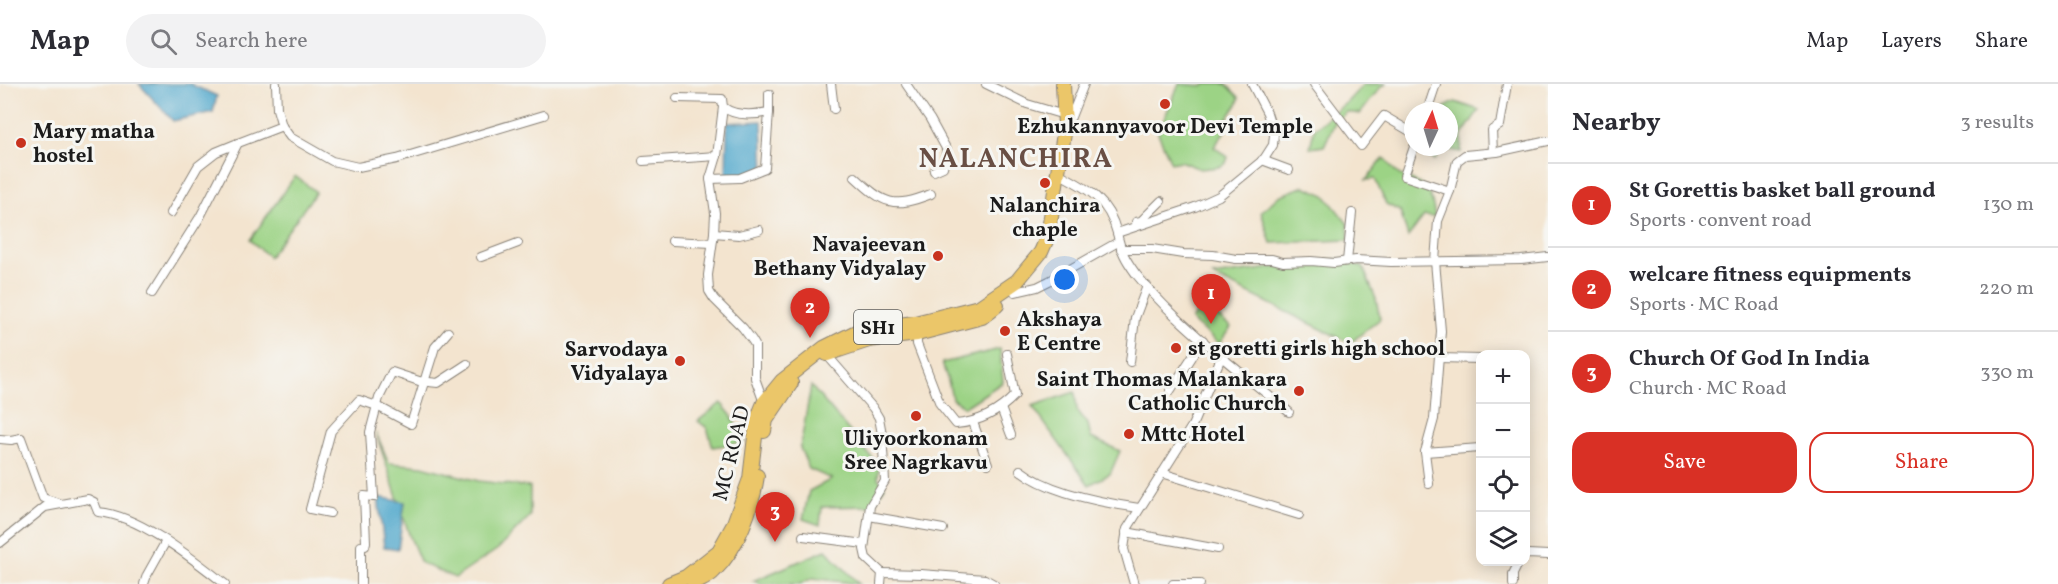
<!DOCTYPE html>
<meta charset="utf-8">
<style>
body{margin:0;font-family:Vollkorn,serif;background:#f2f2f3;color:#2b2b33}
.controls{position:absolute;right:18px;bottom:18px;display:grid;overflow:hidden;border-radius:12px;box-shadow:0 3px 15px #0003}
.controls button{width:54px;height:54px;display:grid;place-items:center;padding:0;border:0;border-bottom:2px solid #e1e1e2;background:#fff;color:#2b2b33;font:30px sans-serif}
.compass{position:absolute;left:1404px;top:18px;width:54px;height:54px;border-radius:50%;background:#fff;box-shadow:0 3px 15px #0003;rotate:4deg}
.you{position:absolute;left:1065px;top:196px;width:21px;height:21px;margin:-15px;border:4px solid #fff;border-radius:50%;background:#1a73e8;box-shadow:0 0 0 9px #1a73e833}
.badge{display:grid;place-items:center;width:39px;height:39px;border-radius:50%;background:#d93025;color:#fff;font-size:20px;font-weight:700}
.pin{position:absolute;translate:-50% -50px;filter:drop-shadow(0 2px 3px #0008)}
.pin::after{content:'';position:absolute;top:32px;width:21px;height:18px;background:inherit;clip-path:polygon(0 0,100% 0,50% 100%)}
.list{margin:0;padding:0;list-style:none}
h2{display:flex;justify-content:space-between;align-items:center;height:78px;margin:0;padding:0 24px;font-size:26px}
h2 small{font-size:20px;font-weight:400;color:#7c7c81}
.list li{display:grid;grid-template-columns:39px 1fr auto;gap:18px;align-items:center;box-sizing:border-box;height:84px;padding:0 24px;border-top:2px solid #e1e1e2}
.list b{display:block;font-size:22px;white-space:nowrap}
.list p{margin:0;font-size:20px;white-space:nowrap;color:#7c7c81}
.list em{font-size:20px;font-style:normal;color:#7c7c81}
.actions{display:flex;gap:12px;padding:18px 24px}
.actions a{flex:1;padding:14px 0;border:2px solid #d93025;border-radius:18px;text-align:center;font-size:21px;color:#d93025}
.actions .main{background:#d93025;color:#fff}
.icon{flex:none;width:33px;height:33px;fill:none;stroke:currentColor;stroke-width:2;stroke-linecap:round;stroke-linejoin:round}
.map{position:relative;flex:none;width:1548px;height:500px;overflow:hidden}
header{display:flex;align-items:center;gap:36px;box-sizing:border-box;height:84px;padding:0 30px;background:#fff;border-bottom:2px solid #e1e1e2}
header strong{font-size:28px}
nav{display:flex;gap:33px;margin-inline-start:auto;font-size:21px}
.search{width:420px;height:54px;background:#f2f2f3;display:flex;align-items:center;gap:15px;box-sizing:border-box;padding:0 21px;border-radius:33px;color:#7c7c81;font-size:22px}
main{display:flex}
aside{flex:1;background:#fff}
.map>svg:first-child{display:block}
.green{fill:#9cd385;stroke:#5c7850;stroke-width:1.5}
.water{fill:#4ea6cb;stroke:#356174;stroke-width:1.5}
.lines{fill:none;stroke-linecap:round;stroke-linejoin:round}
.street-casing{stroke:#888076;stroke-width:10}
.primary-casing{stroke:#888076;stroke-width:16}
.street{stroke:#fff;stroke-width:8}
.primary{stroke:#ebc669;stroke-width:14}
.poi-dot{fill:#c8321e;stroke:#f6f6f2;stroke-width:2}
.labels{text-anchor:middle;stroke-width:6;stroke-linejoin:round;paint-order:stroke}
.shield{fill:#f6f6f2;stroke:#5d5d5c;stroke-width:1.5}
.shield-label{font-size:20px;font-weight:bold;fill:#1c1c1c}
.poi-label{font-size:21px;font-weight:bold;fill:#1c1c1c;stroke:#f6f6f2;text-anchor:start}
.street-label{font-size:21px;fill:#1c1c1c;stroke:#f6f6f2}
.district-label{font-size:27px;font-weight:bold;letter-spacing:1.5px;fill:#694f44;stroke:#f6f6f2}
</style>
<header>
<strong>Map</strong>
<div class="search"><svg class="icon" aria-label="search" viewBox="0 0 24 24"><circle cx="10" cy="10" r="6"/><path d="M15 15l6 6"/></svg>Search here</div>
<nav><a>Map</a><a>Layers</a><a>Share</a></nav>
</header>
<main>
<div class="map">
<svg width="1548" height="500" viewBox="0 0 1548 500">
<rect width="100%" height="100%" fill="#f6f6f2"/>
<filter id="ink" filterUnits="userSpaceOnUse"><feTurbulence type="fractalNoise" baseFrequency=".0167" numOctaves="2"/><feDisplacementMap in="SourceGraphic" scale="12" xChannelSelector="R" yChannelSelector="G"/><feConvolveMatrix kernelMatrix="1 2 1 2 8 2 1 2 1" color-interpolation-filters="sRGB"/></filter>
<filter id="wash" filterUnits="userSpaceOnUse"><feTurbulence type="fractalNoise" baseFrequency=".008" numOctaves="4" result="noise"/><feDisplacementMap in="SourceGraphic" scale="24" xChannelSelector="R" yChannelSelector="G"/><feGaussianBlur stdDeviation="1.35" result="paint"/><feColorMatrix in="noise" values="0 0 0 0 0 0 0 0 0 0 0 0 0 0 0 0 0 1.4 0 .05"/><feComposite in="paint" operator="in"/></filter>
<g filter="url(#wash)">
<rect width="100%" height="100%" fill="#f3e4cf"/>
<g class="green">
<polygon points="1179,0 1204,2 1206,0 1226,0 1239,13 1238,19 1227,35 1225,47 1214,63 1228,73 1226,79 1219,83 1200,85 1180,77 1171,79 1158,49"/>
<polygon points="1364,0 1386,0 1380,4 1360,30 1346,28 1334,40 1324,62 1310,64 1314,45 1347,18"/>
<polygon points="1455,18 1479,26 1462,51 1461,68 1443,64 1435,76 1423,69 1422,63 1449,63 1449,27 1438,27"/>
<polygon points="1384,74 1398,90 1426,103 1432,117 1435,133 1424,132 1408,153 1400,127 1386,120 1375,95 1366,96"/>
<polygon points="295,92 316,108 269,173 250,156"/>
<polygon points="1304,102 1325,111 1348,140 1349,156 1271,159 1261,128 1279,112"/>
<polygon points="1337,175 1363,183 1376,215 1380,235 1350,259 1213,192"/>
<polygon points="1203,221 1231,243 1219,260 1191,236"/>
<polygon points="1000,265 1003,298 965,323 952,315 949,300 942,279"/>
<polygon points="811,302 879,382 878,394 885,403 872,422 822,423 820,441 803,435 809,407 832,395 809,385 800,364"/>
<polygon points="1075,308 1077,326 1088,340 1091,354 1120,367 1110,390 1089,401 1032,322"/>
<polygon points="721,319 731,331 745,358 713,363 707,344 698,337"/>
<polygon points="376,349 389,379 422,382 479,397 530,403 530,432 498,465 455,494 421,479 410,453"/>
<polygon points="826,466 859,500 813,494 800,500 763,500 753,497"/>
</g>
<g class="water">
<polygon points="139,0 190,0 217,12 213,28 173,37"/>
<polygon points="762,37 764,89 726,92 727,39"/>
<polygon points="378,413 405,418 398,465 384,463"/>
</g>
</g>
<g filter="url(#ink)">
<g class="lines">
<defs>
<g id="street">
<polyline points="276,0 277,25 282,42 290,53 332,77 358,83 397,75 544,31"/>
<polyline points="831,0 834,25"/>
<polyline points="906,0 930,35 947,66 943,83 934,87"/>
<polyline points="986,0 1027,20 1071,33 1084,0"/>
<polyline points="1314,0 1361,62 1384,32 1413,49"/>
<polyline points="769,10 769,28"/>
<path d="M677 14 722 15 723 23C736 33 754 31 769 28L765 84 740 94 710 95"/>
<polyline points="723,23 717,72 710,95 715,129 714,149 708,191 709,207 714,215 743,244 752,256 755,261 755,294 764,319"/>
<polyline points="1427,27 1436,0"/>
<polyline points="1414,63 1404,92 1450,107"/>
<polyline points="1493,68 1492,46 1500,41 1507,0"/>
<polyline points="1262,76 1289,86"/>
<polyline points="643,77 717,72"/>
<path d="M1058 89C1086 104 1108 114 1117 149 1121 167 1125 175 1136 190 1160 220 1190 246 1219 271L1220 276 1192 342 1127 445 1124 465 1134 500"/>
<path d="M855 93C884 120 893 125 931 110"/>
<polyline points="171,129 198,82 216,68 238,59"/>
<polyline points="1136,138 1141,137 1161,117"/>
<polyline points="714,149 739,151 759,146"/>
<polyline points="1117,149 1195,123 1219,112 1264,75 1273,61 1274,51 1267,29 1252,0"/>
<polyline points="672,157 712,159"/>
<polyline points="1121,165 1152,165 1183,170 1213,171 1236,175 1272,175 1283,178 1311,177 1334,179 1356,176 1391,178 1521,176 1548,173"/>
<polyline points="481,173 518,159"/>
<polyline points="1347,177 1352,129"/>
<polyline points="1015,208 1037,203 1049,197 1118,158"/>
<polyline points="152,209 200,133 238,59 282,42"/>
<path d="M917 250V260L940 320 956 340C979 338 999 328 1015 311L1007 270"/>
<polyline points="826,270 873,324 879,334 882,350 885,397 870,422 864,465 866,474 882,489 881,500"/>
<polyline points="1219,271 1289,328"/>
<polyline points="1439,274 1480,275"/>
<polyline points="1130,278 1135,234 1147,202"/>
<polyline points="1170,307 1203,256"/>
<polyline points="1001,324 1011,351"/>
<polyline points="973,338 988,380"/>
<polyline points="0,355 11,356 21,354 43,414 58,419"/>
<polyline points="1425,368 1480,364"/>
<path d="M1020 386C1048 408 1104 419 1139 424"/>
<polyline points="1162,389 1299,431"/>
<polyline points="1429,400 1425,368 1434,335 1441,247 1435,177 1438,137 1450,107 1457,77 1465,71 1497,68 1548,57"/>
<polyline points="330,429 310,425 331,347 359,316 377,322 411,340 435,263 448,248"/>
<polyline points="869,432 943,445"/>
<polyline points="1126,448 1218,465"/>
<polyline points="803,452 864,460"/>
<path d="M0 459 45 423 88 415 94 418 98 428C139 431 193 475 225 500"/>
<polyline points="1526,471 1528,470 1548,471"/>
<polyline points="882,489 921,490 985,495 994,500"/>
<polyline points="144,500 147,491 166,457"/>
<polyline points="361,500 361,462 365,462 366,458 364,412 374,413 370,348 379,314 392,288 419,297 438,299 467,280"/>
<polyline points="1173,500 1200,500"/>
<polyline points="1513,500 1513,490 1519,478"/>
</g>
<g id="primary">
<polyline points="827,270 869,256 917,250 982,233 997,221"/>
<polyline points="764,347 766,336 791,299"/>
<polyline points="669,500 686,493 719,467 733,442 750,395 757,336 764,319 782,297 824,264 862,245 915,239 979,223 1017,197 1041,168 1048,152 1065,43 1063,0"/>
<path d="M694 500C700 496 709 493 714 487 738 464 752 424 757 392"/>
</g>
</defs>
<use href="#street" class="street-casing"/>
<use href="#primary" class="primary-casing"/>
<use href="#street" class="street"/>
<use href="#primary" class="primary"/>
</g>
</g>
<g class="poi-dot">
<circle cx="1165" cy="20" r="6"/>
<circle cx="21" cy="59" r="6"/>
<circle cx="1045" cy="99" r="6"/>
<circle cx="938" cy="172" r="6"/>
<circle cx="1005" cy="247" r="6"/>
<circle cx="1176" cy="264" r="6"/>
<circle cx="680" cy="277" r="6"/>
<circle cx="1299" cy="307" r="6"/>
<circle cx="916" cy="332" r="6"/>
<circle cx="1129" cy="350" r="6"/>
</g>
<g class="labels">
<rect class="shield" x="854" y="226" width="48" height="34" rx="4.5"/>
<g class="shield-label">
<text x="878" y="250">SH1</text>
</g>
<g class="poi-label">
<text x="1165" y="49" text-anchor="middle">Ezhukannyavoor Devi Temple</text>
<text x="33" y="54">Mary matha<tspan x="33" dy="24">hostel</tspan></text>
<text x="1045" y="128" text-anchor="middle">Nalanchira<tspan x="1045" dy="24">chaple</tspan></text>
<text x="926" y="167" text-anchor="end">Navajeevan<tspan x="926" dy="24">Bethany Vidyalay</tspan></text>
<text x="1017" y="242">Akshaya<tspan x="1017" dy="24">E Centre</tspan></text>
<text x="1188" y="271">st goretti girls high school</text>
<text x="668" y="272" text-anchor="end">Sarvodaya<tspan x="668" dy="24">Vidyalaya</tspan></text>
<text x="1287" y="302" text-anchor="end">Saint Thomas Malankara<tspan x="1287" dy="24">Catholic Church</tspan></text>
<text x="1141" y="357">Mttc Hotel</text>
<text x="916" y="361" text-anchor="middle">Uliyoorkonam<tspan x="916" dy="24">Sree Nagrkavu</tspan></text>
</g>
<g class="street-label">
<text transform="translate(731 369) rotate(-76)" y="7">MC ROAD</text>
</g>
<g class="district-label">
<text x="1016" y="83">NALANCHIRA</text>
</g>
</g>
</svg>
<div class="controls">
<button>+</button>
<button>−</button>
<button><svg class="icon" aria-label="locate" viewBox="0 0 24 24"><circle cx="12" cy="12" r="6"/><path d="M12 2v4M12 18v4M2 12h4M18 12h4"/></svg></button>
<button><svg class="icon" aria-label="layers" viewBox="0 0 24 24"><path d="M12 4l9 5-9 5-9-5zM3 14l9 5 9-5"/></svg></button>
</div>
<svg class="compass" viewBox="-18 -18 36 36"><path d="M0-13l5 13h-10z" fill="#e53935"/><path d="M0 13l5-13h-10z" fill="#7c7c81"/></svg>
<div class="you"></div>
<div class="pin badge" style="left:1211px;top:240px">1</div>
<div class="pin badge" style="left:810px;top:254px">2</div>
<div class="pin badge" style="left:775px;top:458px">3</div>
</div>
<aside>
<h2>Nearby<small>3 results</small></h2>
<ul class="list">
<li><span class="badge">1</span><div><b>St Gorettis basket ball ground</b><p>Sports · convent road</p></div><em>130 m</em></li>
<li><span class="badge">2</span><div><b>welcare fitness equipments</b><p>Sports · MC Road</p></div><em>220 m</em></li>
<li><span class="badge">3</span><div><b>Church Of God In India</b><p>Church · MC Road</p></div><em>330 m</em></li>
</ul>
<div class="actions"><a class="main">Save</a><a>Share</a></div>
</aside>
</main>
